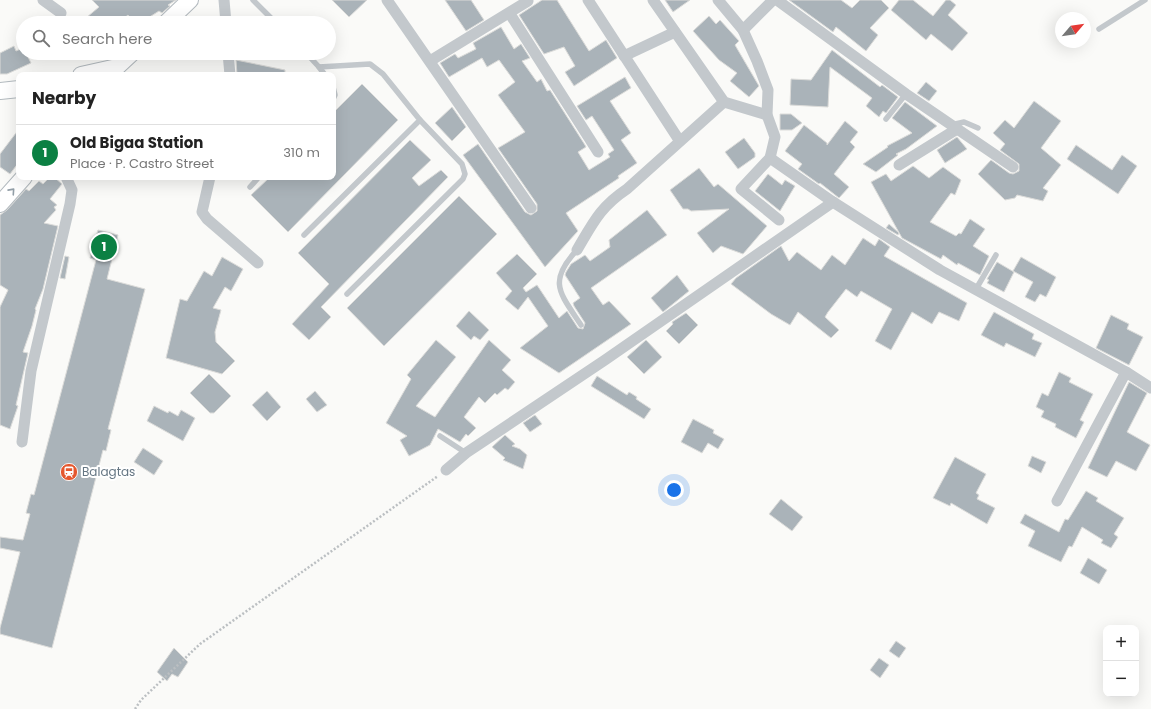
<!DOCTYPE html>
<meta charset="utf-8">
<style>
body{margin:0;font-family:Poppins,sans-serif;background:#f6f6f6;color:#222}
.controls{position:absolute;right:12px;bottom:12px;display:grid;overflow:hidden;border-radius:8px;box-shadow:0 4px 16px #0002}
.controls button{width:36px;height:36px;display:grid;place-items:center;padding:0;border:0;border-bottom:1px solid #e0e0e0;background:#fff;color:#222;font:20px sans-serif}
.compass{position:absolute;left:1055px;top:12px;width:36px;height:36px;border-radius:50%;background:#fff;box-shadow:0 4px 16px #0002;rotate:61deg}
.you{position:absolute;left:674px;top:490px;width:14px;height:14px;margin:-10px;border:3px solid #fff;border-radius:50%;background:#1a73e8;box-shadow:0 0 0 6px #1a73e833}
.badge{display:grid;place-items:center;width:26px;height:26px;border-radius:50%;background:#0b8043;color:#fff;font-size:13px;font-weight:700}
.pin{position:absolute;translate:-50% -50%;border:2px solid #fff;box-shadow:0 1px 4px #0006}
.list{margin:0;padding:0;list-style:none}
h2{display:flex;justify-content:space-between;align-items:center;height:52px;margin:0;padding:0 16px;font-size:17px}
h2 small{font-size:13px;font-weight:400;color:#767676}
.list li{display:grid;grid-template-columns:26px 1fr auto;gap:12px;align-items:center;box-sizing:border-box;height:56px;padding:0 16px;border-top:1px solid #e0e0e0}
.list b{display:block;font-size:15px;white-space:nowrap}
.list p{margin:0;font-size:13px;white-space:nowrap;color:#767676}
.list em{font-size:13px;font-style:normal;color:#767676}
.icon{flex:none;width:22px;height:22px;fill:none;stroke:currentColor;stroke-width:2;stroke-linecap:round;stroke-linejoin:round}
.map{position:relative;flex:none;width:1151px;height:709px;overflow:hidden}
.search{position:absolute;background:#fff;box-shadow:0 4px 16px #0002;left:16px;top:16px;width:320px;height:44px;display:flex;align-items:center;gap:10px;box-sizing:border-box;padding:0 14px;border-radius:22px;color:#767676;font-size:15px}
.panel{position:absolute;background:#fff;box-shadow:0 4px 16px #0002;left:16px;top:72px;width:320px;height:108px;border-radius:8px}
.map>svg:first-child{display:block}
.building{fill:#aab3b9;stroke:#dcdcda}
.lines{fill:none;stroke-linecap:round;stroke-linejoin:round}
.secondary-casing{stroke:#b3babf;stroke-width:18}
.path{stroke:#bbbfc2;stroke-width:2.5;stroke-dasharray:2 2;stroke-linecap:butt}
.lane{stroke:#c3c8cc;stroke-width:5.5}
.street{stroke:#c3c8cc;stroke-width:11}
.secondary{stroke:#fff;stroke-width:16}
.oneway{stroke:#939fa8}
.labels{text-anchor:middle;stroke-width:4;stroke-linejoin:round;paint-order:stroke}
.poi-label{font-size:12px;fill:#657683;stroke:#fff;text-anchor:start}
</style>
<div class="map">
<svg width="1151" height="709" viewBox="0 0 1151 709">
<rect width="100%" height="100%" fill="#fafaf8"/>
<g class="building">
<polygon points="92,0 176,0 168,5 170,6 162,13 159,11 140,23 133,23 128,15 118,23 80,23 99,7"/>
<polygon points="332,0 367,0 349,17"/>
<polygon points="445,0 471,0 484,20 466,31"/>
<polygon points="542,0 557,0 589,51 606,40 617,58 574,86 565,72 575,66 564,47 544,54 519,15"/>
<polygon points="665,0 690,0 673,12"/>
<polygon points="789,0 841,0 852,8 860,0 881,0 889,8 870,28 878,35 866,51 836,27 833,32"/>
<polygon points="899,0 913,0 933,16 946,0 950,0 956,5 948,15 968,33 952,51 931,34 926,40 891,10"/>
<polygon points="709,16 716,24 720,20 739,41 735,45 759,86 749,97 730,81 737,73 719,60 693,31"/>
<polygon points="501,27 514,49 521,44 530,58 522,61 537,82 541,79 547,91 550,90 585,145 586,147 578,152 589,170 610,157 608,154 614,150 592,116 586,120 577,106 625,77 631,88 610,101 631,133 621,140 637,163 618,176 619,178 566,213 578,231 545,267 463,155 478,144 525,212 531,215 537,211 537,204 498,148 525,132 498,95 515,82 499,60 487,67 482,58 449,77 440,63 455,54 458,58 476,49 473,43"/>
<polygon points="14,46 16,51 23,48 23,53 26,53 31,63 7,74 0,74 0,53"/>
<polygon points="832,50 880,87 882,85 898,97 886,113 883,111 879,117 866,106 872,98 830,67 828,107 790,105 791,79 811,80"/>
<polygon points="236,60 285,70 285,75 237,75"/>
<polygon points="926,82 937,91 929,101 917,93"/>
<polygon points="362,84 398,120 288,232 251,195 270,177 333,177 333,113"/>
<polygon points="1034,101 1061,121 1041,148 1061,165 1043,188 1048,191 1043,201 1017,195 1015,198 1005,200 978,174 991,160 1009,173 1013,174 1019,171 1019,164 1000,150 1005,144 993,133 1005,120 1014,128"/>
<polygon points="905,102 937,126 906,149 896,154 898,155 876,172 863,164 888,147 887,146 912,133 892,118"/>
<polygon points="452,107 466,127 452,141 435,123"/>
<polygon points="780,114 791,114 802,123 792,130 780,130"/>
<polygon points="845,121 858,132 850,142 855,147 834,174 849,187 839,198 820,183 819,184 798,169 802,164 785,151 804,125 827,143 827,145"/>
<polygon points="19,129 19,162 10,174 0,167 0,154"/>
<polygon points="957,137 967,149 945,163 937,150"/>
<polygon points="744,138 755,153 755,157 738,169 725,152"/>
<polygon points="410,140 431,160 412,178 419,186 441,170 448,177 321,307 331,317 309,340 292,324 329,284 298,253"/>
<polygon points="1076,145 1112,170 1122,155 1137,166 1118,194 1067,159"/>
<polygon points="913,166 929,178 943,167 961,180 955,195 951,193 930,222 956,236 959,233 961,234 970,219 985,229 973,246 989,256 980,275 958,263 957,265 943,255 941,259 902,238 871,182 886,174 891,181"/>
<polygon points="699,168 714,187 718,184 767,226 743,254 721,246 713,253 697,233 729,209 691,211 688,209 683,209 670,190"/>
<polygon points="768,174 782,185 785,180 795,186 780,211 755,191"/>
<polygon points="50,177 54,177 62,184 50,199 57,205 54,207 56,210 44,223 58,226 43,289 35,309 36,310 32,326 23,352 28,353 16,405 18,406 10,429 0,425 0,307 8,290 0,285 0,215 7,210 26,189 29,191 39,181 43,184"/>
<polygon points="459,196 497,234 384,346 347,308"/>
<polygon points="647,210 667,235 591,288 603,305 609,301 631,324 559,373 520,348 548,326 528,297 518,310 505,299 512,291 496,273 517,254 537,274 523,288 526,292 537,285 559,318 567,311 578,328 583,329 585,323 574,306 573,303 580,298 565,275 566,272 571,264 585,255 590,261 610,247 609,240"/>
<polygon points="889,224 899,233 898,235 886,228"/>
<polygon points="98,230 118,235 107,279 145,289 108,429 111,430 106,451 103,450 52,648 0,634 0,628 20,552 0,548 0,537 23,540 30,514 26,513 31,494 34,495 96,260 90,258"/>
<polygon points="863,238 875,246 879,239 890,247 884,256 967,303 959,321 939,312 932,324 912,312 891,350 875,341 892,309 861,291 857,297 846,289 828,312 825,317 839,330 831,338 798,312 790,325 771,314 731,284 736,278 781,246 789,261 797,252 821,270 832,255 845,265"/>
<polygon points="65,256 69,257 65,279 60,278"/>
<polygon points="222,257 243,269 231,291 225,287 213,308 221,310 215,332 216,342 235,361 222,374 166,358 180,299 187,301 204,271 212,276"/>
<polygon points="1021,257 1056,277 1046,297 1040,294 1035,302 1025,297 1033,282 1013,271"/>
<polygon points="997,262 1014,272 1004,292 987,283 989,280 987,279"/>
<polygon points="677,275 689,291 663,312 651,298"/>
<polygon points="469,311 489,330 480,340 474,336 471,340 456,326"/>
<polygon points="994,312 1034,334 1032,339 1042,343 1035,357 1006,343 1004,347 981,335"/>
<polygon points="686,313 698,325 679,344 666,331 673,324 672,322"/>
<polygon points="1111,315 1129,324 1127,329 1143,337 1129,365 1096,348"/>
<polygon points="436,340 456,357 416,406 435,417 489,340 511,360 502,370 515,382 508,390 505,388 497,395 495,393 485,403 479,397 464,417 476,428 468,436 466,434 460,442 438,429 430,445 409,456 400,440 407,436 386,423 411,379 407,375"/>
<polygon points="646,340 662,357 644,374 627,357"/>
<polygon points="1059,372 1071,378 1069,382 1093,394 1080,420 1084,422 1076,438 1055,427 1056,424 1041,417 1044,411 1036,407 1042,393 1048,396"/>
<polygon points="209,374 231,396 214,413 210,413 190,393"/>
<polygon points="597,376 627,395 629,392 637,397 636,399 651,409 644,419 591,386"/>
<polygon points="1129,382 1147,393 1127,432 1150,445 1136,471 1116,461 1107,477 1088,468"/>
<polygon points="267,391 281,407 267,421 252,405"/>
<polygon points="315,391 327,405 317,412 306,399"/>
<polygon points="154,406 168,413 169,411 178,416 181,410 195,418 183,441 147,421"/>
<polygon points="535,415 542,424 530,432 523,423"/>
<polygon points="693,419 714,430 713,433 724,439 718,449 708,443 702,453 681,442"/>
<polygon points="505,435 515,444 512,446 520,449 527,455 523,469 503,460 505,458 492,447"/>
<polygon points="143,448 163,461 154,475 134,462"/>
<polygon points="1032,456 1046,462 1041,473 1028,466"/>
<polygon points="955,457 986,474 976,493 979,495 977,499 995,508 987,524 951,503 950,506 933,498"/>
<polygon points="1086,491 1098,498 1096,501 1124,518 1114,534 1118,537 1111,548 1101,543 1103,540 1082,527 1072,547 1069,546 1061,562 1028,546 1035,531 1020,523 1025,514 1059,532 1065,519 1068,520"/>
<polygon points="781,499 803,517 792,531 769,514"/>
<polygon points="1088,558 1107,570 1099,584 1080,573"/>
<polygon points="896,641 906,648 899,658 889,651"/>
<polygon points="174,648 188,662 178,677 172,674 167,681 157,672"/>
<polygon points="879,658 889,665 880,678 870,670"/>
</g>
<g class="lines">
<defs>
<g id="secondary">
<polyline points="166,23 190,0"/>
<polyline points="81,75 117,67 132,53"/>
<polyline points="0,91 19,89"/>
<polyline points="0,204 24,177"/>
</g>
</defs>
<use href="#secondary" class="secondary-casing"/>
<polyline class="path" points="135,709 141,700 200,644 438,476"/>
<g class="lane">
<polyline points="253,0 276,23"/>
<polyline points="1099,29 1145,0"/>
<polyline points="319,67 325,75"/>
<polyline points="333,87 335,95 333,99"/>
<polyline points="886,119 906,94"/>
<polyline points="951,125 964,122 978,128"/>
<polyline points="250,187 259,177"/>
<polyline points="304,235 420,120 383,74 370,64 319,67 306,53"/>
<path d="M577 250C547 282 560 293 581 325"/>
<polyline points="976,289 996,255"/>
<polyline points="347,294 463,179 465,174 462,164 420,120"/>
<polyline points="440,436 466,453"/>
</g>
<g class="street">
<polyline points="43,0 61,13"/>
<polyline points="224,0 226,23"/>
<polyline points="387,0 531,208"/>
<polyline points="588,0 679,140"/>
<polyline points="653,0 724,102 767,115"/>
<polyline points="718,0 743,30 757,61 768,90 767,115 775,137 770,158 741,189 779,220"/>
<polyline points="777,0 906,94 1013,167"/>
<polyline points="510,14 598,152"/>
<polyline points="743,30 773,0"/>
<polyline points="228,53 230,75"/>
<polyline points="624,56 675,32"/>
<polyline points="430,61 528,1"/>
<polyline points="770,158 833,202 940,270 1126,372 1151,388"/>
<polyline points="899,165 957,129"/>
<polyline points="210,177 202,212 207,219 258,263"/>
<path d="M577 250C593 223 600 207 627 189L724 102"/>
<polyline points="22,442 31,371 70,204 72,190 66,177"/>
<polyline points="446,470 466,453 605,360 833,202"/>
<polyline points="1057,501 1126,372"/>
</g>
<use href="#secondary" class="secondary"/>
</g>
<defs><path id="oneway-chevron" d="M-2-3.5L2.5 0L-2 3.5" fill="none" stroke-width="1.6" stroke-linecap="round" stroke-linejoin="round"/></defs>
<use class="oneway" href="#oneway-chevron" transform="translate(12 191) rotate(-48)"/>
<defs>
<symbol id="station-disc" viewBox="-11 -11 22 22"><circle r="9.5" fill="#e4572e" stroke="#fff"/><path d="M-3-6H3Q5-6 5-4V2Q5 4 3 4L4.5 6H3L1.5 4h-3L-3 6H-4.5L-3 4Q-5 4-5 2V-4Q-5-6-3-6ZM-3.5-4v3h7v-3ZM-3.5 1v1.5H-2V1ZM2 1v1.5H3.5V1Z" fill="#fff"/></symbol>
</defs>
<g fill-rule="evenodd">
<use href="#station-disc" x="59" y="462" width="20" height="20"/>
</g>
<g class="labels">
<g class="poi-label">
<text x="82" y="476">Balagtas</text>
</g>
</g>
</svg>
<div class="controls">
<button>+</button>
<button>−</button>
</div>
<svg class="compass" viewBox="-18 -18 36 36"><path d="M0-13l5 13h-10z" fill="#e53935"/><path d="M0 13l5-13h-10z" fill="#767676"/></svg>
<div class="you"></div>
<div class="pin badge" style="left:104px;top:247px">1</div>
<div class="search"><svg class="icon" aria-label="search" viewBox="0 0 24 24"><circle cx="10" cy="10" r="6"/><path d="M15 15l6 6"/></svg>Search here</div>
<section class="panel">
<h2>Nearby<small></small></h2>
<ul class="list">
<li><span class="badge">1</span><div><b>Old Bigaa Station</b><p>Place · P. Castro Street</p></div><em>310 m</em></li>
</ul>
</section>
</div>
